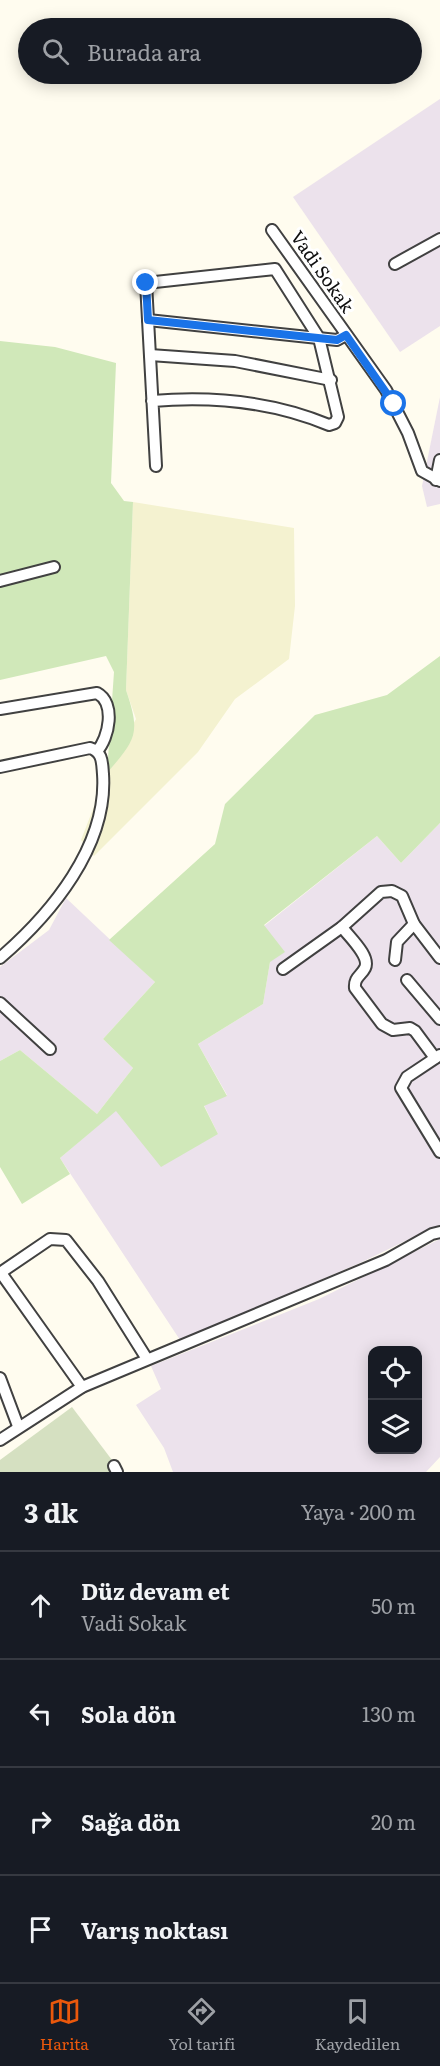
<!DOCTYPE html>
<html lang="tr">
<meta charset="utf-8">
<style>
body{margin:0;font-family:Literata,serif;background:#242831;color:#f1f3f6}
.controls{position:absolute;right:18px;bottom:18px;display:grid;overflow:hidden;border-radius:12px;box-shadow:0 3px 15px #0003}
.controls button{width:54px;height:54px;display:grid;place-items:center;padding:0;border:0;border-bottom:2px solid #363941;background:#171b24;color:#f1f3f6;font:30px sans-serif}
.stop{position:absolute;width:18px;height:18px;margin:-14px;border:4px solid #1a73e8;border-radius:50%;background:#fff}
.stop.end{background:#1a73e8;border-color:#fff;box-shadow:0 2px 6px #0008}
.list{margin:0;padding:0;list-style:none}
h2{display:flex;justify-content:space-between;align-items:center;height:78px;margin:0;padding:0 24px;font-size:26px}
h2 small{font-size:20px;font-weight:400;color:#9ea1a6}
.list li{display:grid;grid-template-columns:39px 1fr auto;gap:18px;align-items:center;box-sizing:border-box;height:108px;padding:0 24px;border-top:2px solid #363941}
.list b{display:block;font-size:22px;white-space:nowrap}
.list p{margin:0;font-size:20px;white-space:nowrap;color:#9ea1a6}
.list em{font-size:20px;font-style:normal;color:#9ea1a6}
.icon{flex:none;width:33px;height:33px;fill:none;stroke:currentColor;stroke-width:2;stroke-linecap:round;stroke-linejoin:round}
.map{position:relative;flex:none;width:440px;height:1472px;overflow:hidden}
.search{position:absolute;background:#171b24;box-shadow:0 3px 15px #0003;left:18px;right:18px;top:18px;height:66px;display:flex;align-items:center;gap:15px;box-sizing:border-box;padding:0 21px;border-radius:33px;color:#9ea1a6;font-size:22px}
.sheet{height:510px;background:#171b24}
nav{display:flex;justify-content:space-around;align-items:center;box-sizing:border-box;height:84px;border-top:2px solid #363941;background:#171b24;font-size:16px;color:#9ea1a6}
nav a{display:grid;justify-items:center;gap:3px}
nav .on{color:#ea580c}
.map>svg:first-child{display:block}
.industrial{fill:#ece2ec;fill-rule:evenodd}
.farmland{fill:#f4f2d0}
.green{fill:#d0e8b9}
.cemetery{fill:#d5e0c1}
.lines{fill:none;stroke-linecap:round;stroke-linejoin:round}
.minor-casing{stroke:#414141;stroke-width:14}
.minor{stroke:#fff;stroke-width:10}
.route{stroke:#1a73e8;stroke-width:8}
.labels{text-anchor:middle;stroke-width:6;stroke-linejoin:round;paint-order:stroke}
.street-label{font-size:18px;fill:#0e0e0e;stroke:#fff}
</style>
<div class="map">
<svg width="440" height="1472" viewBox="0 0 440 1472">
<rect width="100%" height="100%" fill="#fffcef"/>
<g class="industrial">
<polygon points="440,99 440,326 400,352 293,197"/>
<polygon points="440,397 440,504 427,507 422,486"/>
<polygon points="440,823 440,1227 432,1228 360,1263 180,1340 60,1158 116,1110 218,1134 204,1105 227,1095 198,1044 263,1004 270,962 264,926 377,836 401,863"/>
<polygon points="66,898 155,982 103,1039 133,1068 97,1114 20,1050 0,1061 0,967 49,930"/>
<path d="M440 1239V1457L426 1472H173L164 1448 136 1405 161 1389 151 1366 319 1299ZM372 1350H418V1450H372Z"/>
</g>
<polygon class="farmland" points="133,502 294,528 295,606 289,659 235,699 198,752 94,856 81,840 107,773 136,719 126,690"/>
<g class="green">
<path d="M0 341 55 347 116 363 111 483 124 501 133 502 126 690C141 734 136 739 107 773L114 672 106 656 0 680Z"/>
<polygon points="440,656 440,823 401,863 377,836 264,925 285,952 270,962 263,1004 198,1044 227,1096 204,1106 218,1134 161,1167 116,1111 60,1158 70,1174 22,1204 0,1167 0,1061 20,1050 97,1114 133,1068 103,1039 155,982 109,940 215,844 225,804 315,715 387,695"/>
</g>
<polygon class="cemetery" points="72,1407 121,1472 0,1472 0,1460"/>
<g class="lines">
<defs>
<g id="minor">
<polyline points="272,230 386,390 408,433 422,471 440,481"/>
<polyline points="395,264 440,239"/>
<polyline points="148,320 337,340 346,335"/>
<polyline points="150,355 235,361 331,380"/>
<path d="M152 401C211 396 274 402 329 425L335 423 338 417 319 338 275 269 146 283 156 466"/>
<polyline points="436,480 440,460"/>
<polyline points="0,581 54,567"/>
<path d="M0 709 97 693C116 703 109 738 97 751"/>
<path d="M0 767 90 748C103 752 102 763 103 774 108 846 51 914 0 958"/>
<path d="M342 927C348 936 371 956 365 968 361 976 354 977 355 988L382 1024 393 1030 410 1028 415 1031 435 1058"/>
<polyline points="395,960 397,942 414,924"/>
<polyline points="283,969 342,927 381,892 392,891 402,896 414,924 440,958"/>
<polyline points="407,980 440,1019"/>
<polyline points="0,1003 50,1049"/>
<polyline points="440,1055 407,1077 401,1088 440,1152"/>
<polyline points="0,1273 50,1239 66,1240 98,1281 147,1359"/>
<polyline points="1,1273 82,1387"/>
<polyline points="0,1378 18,1426"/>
<polyline points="0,1440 82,1387 386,1260 432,1234 440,1232"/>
<polyline points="114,1466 117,1472"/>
</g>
</defs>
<use href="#minor" class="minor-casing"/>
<use href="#minor" class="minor"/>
</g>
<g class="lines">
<polyline class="route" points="146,283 148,320 337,340 346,335 394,404"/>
</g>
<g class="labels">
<g class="street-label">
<text transform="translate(322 272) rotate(55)" y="6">Vadi Sokak</text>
</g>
</g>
</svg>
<div class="controls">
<button><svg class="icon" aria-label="locate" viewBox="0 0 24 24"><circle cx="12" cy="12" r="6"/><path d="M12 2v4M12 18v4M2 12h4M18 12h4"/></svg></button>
<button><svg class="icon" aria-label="layers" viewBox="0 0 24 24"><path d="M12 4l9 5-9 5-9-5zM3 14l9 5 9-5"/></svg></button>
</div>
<div class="stop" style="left:394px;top:404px"></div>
<div class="stop end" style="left:146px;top:283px"></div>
<div class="search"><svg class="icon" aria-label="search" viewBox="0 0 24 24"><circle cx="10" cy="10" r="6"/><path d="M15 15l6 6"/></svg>Burada ara</div>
</div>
<section class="sheet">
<h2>3 dk<small>Yaya · 200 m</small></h2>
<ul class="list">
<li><svg class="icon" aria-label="ahead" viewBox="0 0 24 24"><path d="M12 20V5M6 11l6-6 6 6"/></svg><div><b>Düz devam et</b><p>Vadi Sokak</p></div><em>50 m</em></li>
<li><svg class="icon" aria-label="left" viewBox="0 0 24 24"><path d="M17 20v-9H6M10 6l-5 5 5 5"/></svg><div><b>Sola dön</b></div><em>130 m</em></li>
<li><svg class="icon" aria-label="right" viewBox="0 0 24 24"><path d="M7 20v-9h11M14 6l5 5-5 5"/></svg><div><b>Sağa dön</b></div><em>20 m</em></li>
<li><svg class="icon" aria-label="arrive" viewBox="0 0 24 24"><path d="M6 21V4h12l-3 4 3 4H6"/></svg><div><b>Varış noktası</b></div></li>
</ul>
</section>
<nav>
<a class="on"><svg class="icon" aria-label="map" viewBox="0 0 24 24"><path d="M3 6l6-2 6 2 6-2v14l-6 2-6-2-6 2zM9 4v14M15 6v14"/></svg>Harita</a>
<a><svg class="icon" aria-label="directions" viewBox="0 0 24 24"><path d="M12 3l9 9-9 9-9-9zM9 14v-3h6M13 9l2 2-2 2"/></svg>Yol tarifi</a>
<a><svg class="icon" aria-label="saved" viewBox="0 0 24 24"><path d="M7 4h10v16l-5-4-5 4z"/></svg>Kaydedilen</a>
</nav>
